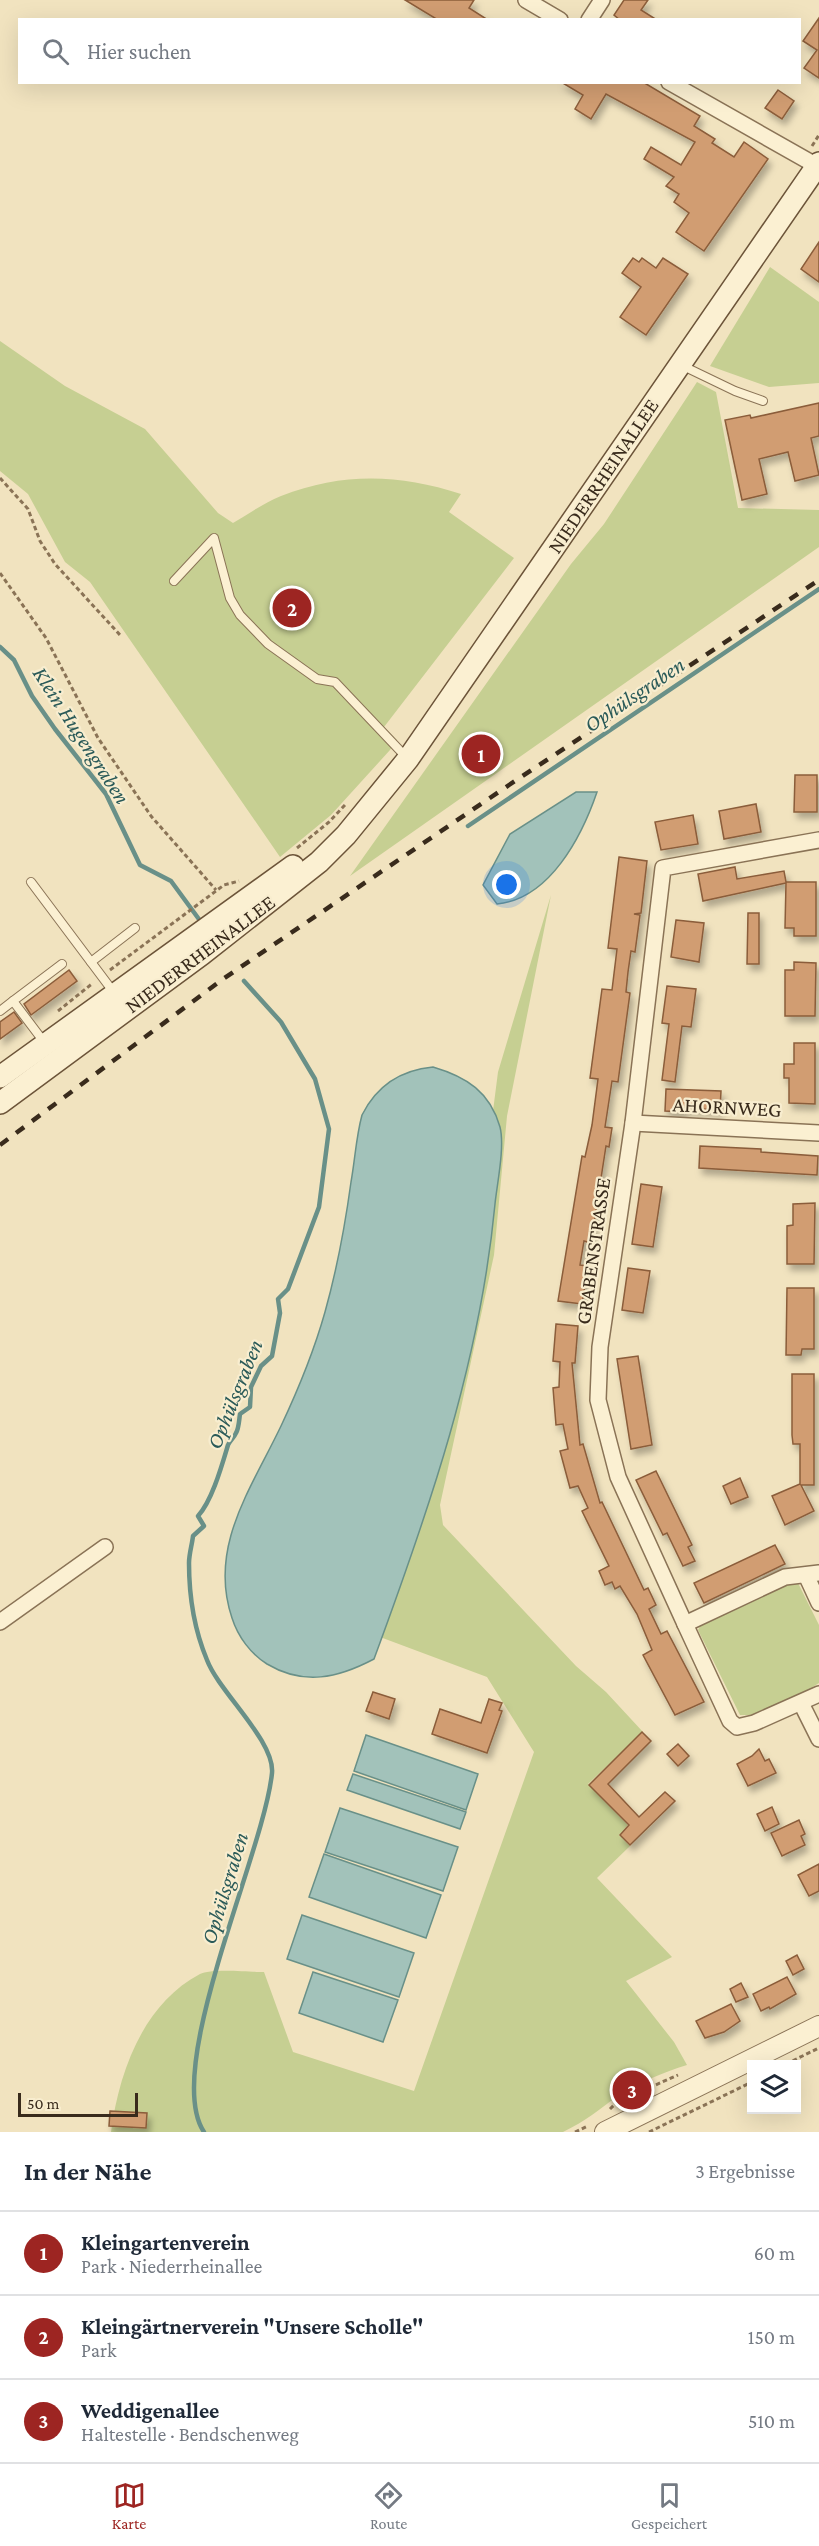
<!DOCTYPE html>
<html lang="de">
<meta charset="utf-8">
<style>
body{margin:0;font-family:"Crimson Pro",serif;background:#f2f2f3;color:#1f2937}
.controls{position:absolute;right:18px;bottom:18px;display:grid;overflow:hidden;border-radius:0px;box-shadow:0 6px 24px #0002}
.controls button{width:54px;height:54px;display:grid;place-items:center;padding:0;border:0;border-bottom:2px solid #e0e1e3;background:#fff;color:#1f2937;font:30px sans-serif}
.scale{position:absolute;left:18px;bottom:15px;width:120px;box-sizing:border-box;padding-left:6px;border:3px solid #392b1c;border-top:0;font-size:16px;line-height:21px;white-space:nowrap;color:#392b1c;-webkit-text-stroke:4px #f8edcf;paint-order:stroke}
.you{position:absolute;left:507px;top:885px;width:21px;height:21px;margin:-15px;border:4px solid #fff;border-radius:50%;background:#1a73e8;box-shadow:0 0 0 9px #1a73e833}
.badge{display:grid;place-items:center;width:39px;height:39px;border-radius:50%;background:#9d2522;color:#fff;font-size:20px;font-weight:700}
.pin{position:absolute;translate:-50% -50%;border:3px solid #fff;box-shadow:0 2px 6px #0006}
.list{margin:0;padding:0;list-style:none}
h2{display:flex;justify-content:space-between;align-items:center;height:78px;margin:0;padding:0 24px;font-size:26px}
h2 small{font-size:20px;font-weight:400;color:#747a83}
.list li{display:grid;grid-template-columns:39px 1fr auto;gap:18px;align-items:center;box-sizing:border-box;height:84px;padding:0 24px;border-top:2px solid #e0e1e3}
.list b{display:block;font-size:22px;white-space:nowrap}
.list p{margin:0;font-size:20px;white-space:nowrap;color:#747a83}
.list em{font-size:20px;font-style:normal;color:#747a83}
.icon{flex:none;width:33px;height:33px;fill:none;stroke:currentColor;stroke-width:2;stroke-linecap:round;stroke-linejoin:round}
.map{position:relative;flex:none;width:819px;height:2132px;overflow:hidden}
.search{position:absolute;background:#fff;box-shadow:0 6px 24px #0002;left:18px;right:18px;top:18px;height:66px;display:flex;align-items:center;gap:15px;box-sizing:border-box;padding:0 21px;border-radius:0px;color:#747a83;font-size:22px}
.sheet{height:330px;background:#fff}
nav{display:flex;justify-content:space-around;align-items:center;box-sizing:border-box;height:84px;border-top:2px solid #e0e1e3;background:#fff;font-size:16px;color:#747a83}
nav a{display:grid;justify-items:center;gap:3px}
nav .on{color:#9d2522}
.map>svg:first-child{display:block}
.green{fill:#c6cf92}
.water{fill:#a2c2ba;stroke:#699088;stroke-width:1.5}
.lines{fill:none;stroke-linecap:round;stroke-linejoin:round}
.stream{stroke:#699088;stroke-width:4.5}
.building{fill:#d19d72;stroke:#8b5d3a;stroke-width:1.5;filter:url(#shadow)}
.service-casing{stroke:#8a7356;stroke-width:10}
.minor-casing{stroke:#8a7356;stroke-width:18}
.tertiary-casing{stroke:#8a7356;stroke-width:22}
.secondary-casing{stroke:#6c5439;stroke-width:24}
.path{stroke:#8a7356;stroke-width:3;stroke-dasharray:4.5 3;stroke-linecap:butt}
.service{stroke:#fbf0d2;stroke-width:8}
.minor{stroke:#fbf0d2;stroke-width:15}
.tertiary{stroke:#fbf0d2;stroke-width:20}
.secondary{stroke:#fbf0d2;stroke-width:21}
.rail{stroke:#392b1c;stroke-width:4.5;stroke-dasharray:10 10;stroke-linecap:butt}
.labels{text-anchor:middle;stroke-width:4.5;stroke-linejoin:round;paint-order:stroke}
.street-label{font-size:21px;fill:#392b1c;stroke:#f8edcf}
.water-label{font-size:22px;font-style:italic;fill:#2a5a58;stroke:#f8edcf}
</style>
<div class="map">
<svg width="819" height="2132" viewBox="0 0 819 2132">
<defs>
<filter id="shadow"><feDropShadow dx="3.5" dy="6" stdDeviation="3" flood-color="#0004"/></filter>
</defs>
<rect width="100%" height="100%" fill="#f1e3bf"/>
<g class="green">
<polygon points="770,267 819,302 819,383 769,387 710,366"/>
<path d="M0 341 65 386 145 429 218 513 233 523C248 514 264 503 281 496 343 472 399 474 461 494L449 512 514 558 384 727 397 740 390 750 331 815 280 857 90 582 65 562 28 494 0 471Z"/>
<polygon points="697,382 716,392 738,508 819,510 819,547 350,876 571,564 604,524"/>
<path d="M551 895 507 1116 494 1255 440 1505 443 1525 576 1666 606 1692 643 1732 588 1784 628 1825 619 1835 630 1846 597 1878 672 1957 626 1981 674 2042 687 2065C664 2072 638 2083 618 2096 598 2110 586 2121 563 2132H111C119 2072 143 2004 200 1974 211 1968 250 1972 264 1972L293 2052 414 2091 534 1752 487 1677 380 1637 474 1259 498 1072Z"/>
<path d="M797 1581 819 1625V1683C810 1688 804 1695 796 1701 782 1710 756 1716 740 1715L698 1630 703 1620 784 1582Z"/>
</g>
<g class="water">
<path d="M576 792H597C582 836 550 899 497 904L483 885 510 834Z"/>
<path d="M433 1067C467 1077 490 1092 500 1127 505 1147 497 1184 495 1204 480 1363 429 1510 374 1659 338 1678 304 1686 267 1664 251 1654 238 1637 232 1618 208 1547 251 1489 281 1426 298 1390 314 1351 325 1312 337 1269 345 1226 351 1182 355 1160 356 1137 362 1115 377 1085 401 1070 433 1067Z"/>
<polygon points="366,1735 478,1774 466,1810 354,1771"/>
<polygon points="353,1774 466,1812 460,1829 347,1790"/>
<polygon points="340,1808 458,1847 443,1891 325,1852"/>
<polygon points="324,1854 441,1895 426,1938 309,1897"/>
<polygon points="302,1915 414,1953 399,1997 287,1959"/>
<polygon points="313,1972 398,2000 383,2042 299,2013"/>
</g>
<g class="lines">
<g class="stream">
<polyline points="0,647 14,660 32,696 55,729 106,794 140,865 171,881 201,922"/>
<polyline points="468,826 819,589"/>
<path d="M204 2132C162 2069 264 1853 272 1773 275 1741 219 1692 207 1660 194 1629 189 1597 189 1563 189 1554 192 1545 193 1536L204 1526 198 1516C212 1501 222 1465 228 1445 230 1440 234 1438 236 1433 239 1428 239 1420 240 1414L250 1407 251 1387 261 1366 272 1356 280 1313 278 1299 288 1289 319 1207 329 1129 315 1079 281 1022 244 981"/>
</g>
</g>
<g class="building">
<polygon points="405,0 474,0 469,8 488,20 438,20"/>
<polygon points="624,0 648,0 641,10 657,20 620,20 614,15"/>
<polygon points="819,18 819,78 804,68 817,50 803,41"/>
<polygon points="561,82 643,82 700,116 694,126 715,139 712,143 734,157 744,142 768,159 704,251 676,232 689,213 674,202 679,194 666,186 674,177 644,159 651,147 681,165 695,142 606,94 591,119 575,109 583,95"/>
<polygon points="778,90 794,101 782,119 765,108"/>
<polygon points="819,242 819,282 801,269"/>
<polygon points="633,258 639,262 642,258 656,268 663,258 688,274 646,335 620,317 641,287 622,273"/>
<polygon points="819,403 819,436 811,438 819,475 795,481 788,452 759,459 767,494 742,500 725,420 750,415 751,418"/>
<polygon points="795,775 817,775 817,812 794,812"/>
<polygon points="756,804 761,832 724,839 719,811"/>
<polygon points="693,815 698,844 661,850 655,822"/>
<polygon points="619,857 647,861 641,913 634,914 640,915 635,952 631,951 628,972 626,992 630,993 618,1082 612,1081 605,1127 612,1128 609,1147 606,1146 591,1243 584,1241 580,1265 588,1266 582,1304 558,1301 582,1156 585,1157 592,1125 598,1079 590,1078 602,989 612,990 617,949 608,948"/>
<polygon points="735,867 737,879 784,871 786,882 816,882 816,936 794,936 794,928 785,928 786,883 703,901 698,874"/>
<polygon points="748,913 759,913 759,964 747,964"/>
<polygon points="676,920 704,923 699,962 671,957"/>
<polygon points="794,962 816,963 815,1016 785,1016 785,970 794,970"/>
<polygon points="69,970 77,981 31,1015 24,1004"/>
<polygon points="667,986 696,989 691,1027 682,1026 675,1082 662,1080 669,1024 662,1023"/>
<polygon points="14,1012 22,1023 0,1039 0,1022"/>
<polygon points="794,1043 815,1043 815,1104 789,1103 789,1078 784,1078 784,1064 794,1064"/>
<polygon points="666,1089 721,1091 720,1110 684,1108 684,1112 665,1111"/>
<polygon points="700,1146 761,1149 761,1152 818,1156 817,1175 699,1168"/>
<polygon points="641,1184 662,1187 653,1247 632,1244"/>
<polygon points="815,1203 814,1264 787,1264 787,1226 793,1225 793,1204"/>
<polygon points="628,1268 650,1271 643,1313 622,1310"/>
<polygon points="787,1288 814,1288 814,1349 802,1349 801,1355 786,1355"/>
<polygon points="556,1324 578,1326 575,1363 572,1363 580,1445 583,1444 600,1503 602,1502 644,1590 648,1588 656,1605 649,1609 661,1634 667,1631 704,1702 675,1715 643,1655 652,1650 637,1614 620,1586 615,1589 612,1582 605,1585 599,1571 609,1566 582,1511 588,1508 578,1486 570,1488 560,1451 568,1449 563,1424 556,1425 553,1388 559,1387 560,1362 553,1361"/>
<polygon points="638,1356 652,1445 631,1449 617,1359"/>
<polygon points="792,1374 814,1374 814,1485 801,1485 814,1511 785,1525 772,1496 800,1484 800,1444 793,1444 792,1435"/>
<polygon points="656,1471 692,1545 688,1547 695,1561 683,1566 667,1533 663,1535 636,1480"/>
<polygon points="740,1478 748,1497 731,1504 723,1486"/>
<polygon points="775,1545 785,1564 704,1603 694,1583"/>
<polygon points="373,1692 395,1699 389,1719 366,1711"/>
<polygon points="489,1699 502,1703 499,1710 502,1711 487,1753 432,1734 440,1709 481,1723"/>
<polygon points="642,1732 651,1741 608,1784 639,1817 665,1792 675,1801 630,1845 620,1835 629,1825 589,1785"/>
<polygon points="678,1744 689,1756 678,1766 667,1754"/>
<polygon points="759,1749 765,1761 769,1759 776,1773 748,1786 737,1764 752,1756"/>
<polygon points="772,1807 779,1824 765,1831 757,1814"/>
<polygon points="799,1820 805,1834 801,1836 805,1845 782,1856 771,1833"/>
<polygon points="819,1864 819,1891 809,1896 798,1875"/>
<polygon points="797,1955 804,1969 793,1975 786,1961"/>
<polygon points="787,1977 796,1994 770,2009 769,2007 761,2011 753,1994"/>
<polygon points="741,1983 748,1997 736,2002 730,1989"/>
<polygon points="731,2004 740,2021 724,2032 705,2038 696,2021"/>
<polygon points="110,2111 147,2113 146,2128 109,2126"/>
</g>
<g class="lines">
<defs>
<g id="service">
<polyline points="681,365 735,391 763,401"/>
<polyline points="174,581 214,538 230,598 240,615 268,644 317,679 335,682 407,758"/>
<polyline points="31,882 115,994"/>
<polyline points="91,962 135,928"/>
<polyline points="0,1011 13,1001"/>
<polyline points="44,1042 13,1001 62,964"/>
</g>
<g id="minor">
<polyline points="526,0 560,20"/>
<polyline points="589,20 602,0"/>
<polyline points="669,82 817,166"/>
<polyline points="633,1123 819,1133"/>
<polyline points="819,1573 785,1577 685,1624 730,1721 737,1727 754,1723 819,1694"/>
<polyline points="806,1575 819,1603"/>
<polyline points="0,1622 105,1547"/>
<polyline points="685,1624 618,1477 598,1400 600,1347 633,1123 663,868 819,840"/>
<polyline points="801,1703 819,1739"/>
</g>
<polyline id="tertiary" points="605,2132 819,2026"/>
<g id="secondary">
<polyline points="0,1077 293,866"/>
<polyline points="0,1103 202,954 319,862 346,835 408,759 819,163"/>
</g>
</defs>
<use href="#service" class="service-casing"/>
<use href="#minor" class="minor-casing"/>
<use href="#tertiary" class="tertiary-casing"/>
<use href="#secondary" class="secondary-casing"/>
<g class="path">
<polyline points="812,146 819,135"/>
<polyline points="0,478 28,509 40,541 55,564 120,635"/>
<polyline points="0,573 46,638 98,738 151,816 216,890"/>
<polyline points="297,848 329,822 345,805"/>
<polyline points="110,970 224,885 239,881"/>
<polyline points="58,1011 93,983"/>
<polyline points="786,2064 819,2048"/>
<polyline points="610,2109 617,2102 678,2075"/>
<polyline points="575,2132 588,2126"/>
<polyline points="649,2132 752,2082"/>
</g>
<use href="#service" class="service"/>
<use href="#minor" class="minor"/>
<use href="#tertiary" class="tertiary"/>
<use href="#secondary" class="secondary"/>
<polyline class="rail" points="0,1145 223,979 509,785 819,580"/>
</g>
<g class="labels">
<g class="street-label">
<text transform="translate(603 476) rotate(-56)" y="7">NIEDERRHEINALLEE</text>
<text transform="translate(200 954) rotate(-37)" y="7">NIEDERRHEINALLEE</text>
<text transform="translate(727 1107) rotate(3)" y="7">AHORNWEG</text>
<text transform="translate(593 1251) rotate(-82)" y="7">GRABENSTRASSE</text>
</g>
<g class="water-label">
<text transform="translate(634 694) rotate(-34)" y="8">Ophülsgraben</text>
<text transform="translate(82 735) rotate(57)" y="8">Klein Hugengraben</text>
<text transform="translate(234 1394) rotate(-68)" y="8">Ophülsgraben</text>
<text transform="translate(224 1888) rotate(-73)" y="8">Ophülsgraben</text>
</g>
</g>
</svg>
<div class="controls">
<button><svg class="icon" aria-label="layers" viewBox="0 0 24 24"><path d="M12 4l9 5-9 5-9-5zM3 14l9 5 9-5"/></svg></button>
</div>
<div class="scale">50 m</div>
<div class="you"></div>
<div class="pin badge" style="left:481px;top:754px">1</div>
<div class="pin badge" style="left:292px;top:608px">2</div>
<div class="pin badge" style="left:632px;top:2090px">3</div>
<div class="search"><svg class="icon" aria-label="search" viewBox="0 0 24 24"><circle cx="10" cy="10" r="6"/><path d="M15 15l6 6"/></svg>Hier suchen</div>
</div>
<section class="sheet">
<h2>In der Nähe<small>3 Ergebnisse</small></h2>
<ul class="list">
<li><span class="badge">1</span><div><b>Kleingartenverein</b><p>Park · Niederrheinallee</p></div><em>60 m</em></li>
<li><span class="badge">2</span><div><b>Kleingärtnerverein &quot;Unsere Scholle&quot;</b><p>Park</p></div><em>150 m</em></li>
<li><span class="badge">3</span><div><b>Weddigenallee</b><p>Haltestelle · Bendschenweg</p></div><em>510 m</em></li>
</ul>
</section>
<nav>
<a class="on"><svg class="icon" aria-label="map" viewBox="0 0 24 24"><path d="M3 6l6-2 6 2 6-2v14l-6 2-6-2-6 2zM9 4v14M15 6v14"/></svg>Karte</a>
<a><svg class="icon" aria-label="directions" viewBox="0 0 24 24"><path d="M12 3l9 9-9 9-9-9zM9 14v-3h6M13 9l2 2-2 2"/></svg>Route</a>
<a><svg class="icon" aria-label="saved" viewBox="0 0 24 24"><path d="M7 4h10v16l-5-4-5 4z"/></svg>Gespeichert</a>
</nav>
